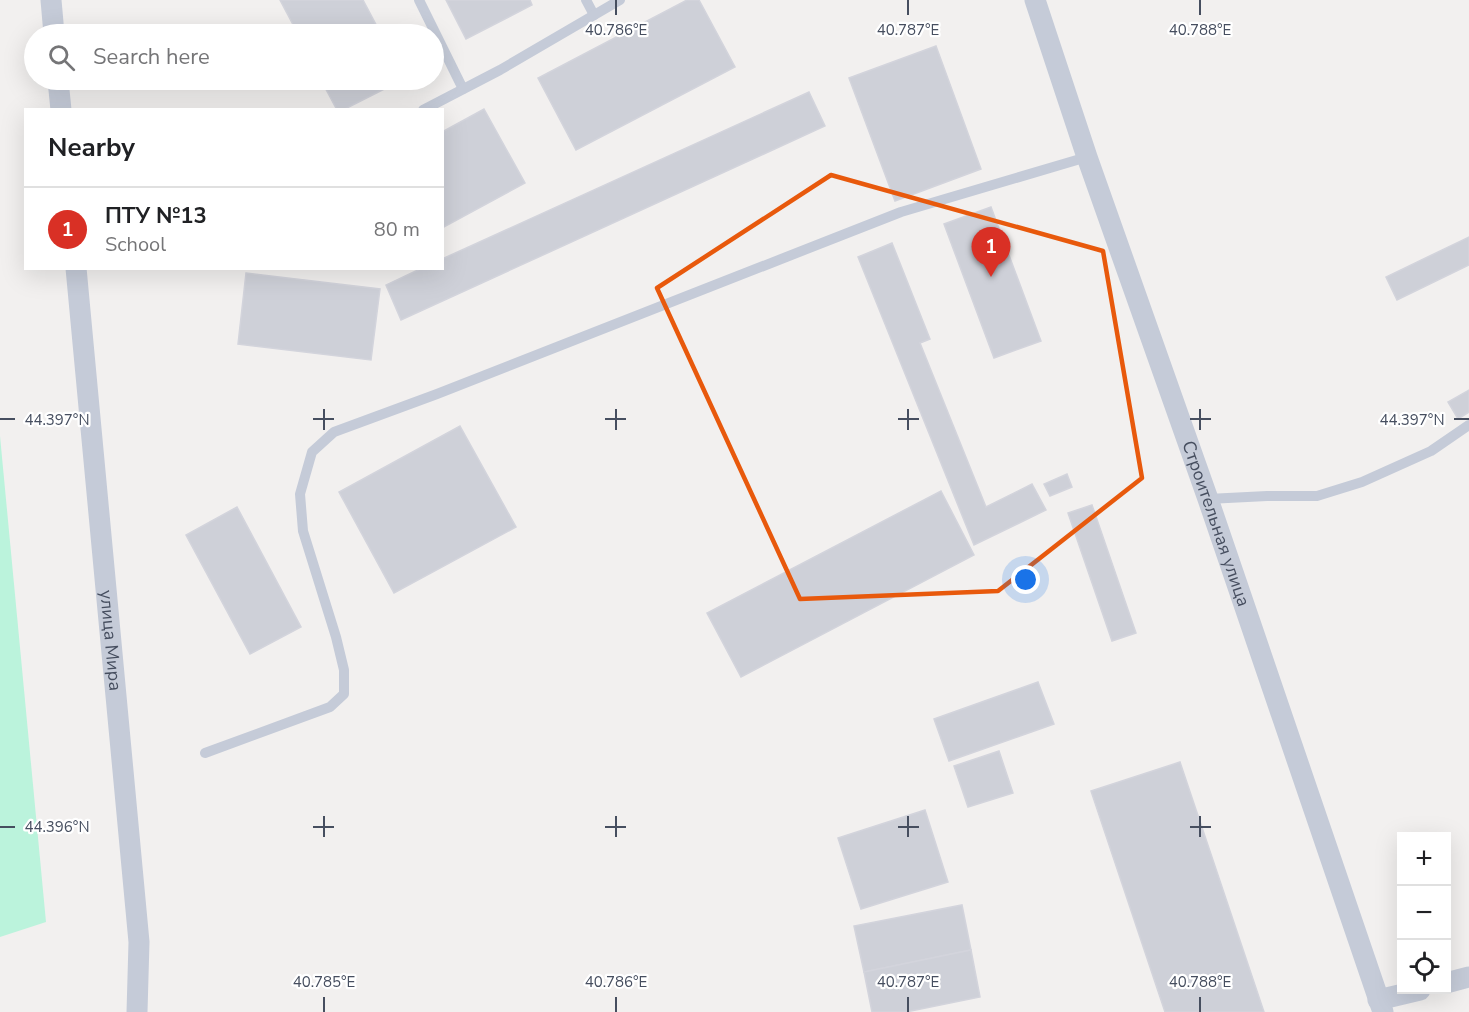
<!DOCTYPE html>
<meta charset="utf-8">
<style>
body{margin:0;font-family:"Nunito Sans",sans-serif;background:#f2f2f2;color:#202124}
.controls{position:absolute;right:18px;bottom:18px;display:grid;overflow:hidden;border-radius:0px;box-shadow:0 6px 24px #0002}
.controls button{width:54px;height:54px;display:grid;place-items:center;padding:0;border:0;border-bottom:2px solid #e0e0e0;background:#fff;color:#202124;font:30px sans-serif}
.you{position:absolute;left:1026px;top:580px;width:21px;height:21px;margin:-15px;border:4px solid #fff;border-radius:50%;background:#1a73e8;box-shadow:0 0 0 9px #1a73e833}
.badge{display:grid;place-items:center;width:39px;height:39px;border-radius:50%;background:#d93025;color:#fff;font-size:20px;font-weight:700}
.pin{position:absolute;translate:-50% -50px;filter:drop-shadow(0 2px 3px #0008)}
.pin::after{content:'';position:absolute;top:32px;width:21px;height:18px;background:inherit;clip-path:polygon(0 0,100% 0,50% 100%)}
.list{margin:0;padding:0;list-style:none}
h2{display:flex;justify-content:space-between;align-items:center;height:78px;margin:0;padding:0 24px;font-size:26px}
h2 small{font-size:20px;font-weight:400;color:#757577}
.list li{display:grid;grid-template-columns:39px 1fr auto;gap:18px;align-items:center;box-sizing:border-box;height:84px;padding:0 24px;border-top:2px solid #e0e0e0}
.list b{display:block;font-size:22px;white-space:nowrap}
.list p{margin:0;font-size:20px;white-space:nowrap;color:#757577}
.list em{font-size:20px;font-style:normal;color:#757577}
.icon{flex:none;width:33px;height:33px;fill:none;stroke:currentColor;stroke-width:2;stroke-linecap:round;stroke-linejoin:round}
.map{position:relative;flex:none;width:1469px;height:1012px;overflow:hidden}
.search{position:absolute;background:#fff;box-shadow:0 6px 24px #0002;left:24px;top:24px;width:420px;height:66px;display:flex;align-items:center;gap:15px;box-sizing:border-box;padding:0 21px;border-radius:33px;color:#757577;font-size:22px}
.panel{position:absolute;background:#fff;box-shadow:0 6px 24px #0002;left:24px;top:108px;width:420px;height:162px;border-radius:0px}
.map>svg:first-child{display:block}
.green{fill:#bbf3dc}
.building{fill:#ced0d8;stroke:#d3d4dc;stroke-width:1.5}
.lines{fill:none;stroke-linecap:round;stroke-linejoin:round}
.service{stroke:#c5cbd8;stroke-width:10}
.minor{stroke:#c5cbd8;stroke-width:21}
.marked{fill:none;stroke:#e8590c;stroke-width:4.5;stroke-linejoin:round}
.ticks{fill:none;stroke:#464e5f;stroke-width:2}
.labels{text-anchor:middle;stroke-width:4.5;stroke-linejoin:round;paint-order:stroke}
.street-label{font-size:18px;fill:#464e5f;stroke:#fff}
.ticks-label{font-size:15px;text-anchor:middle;fill:#464e5f;stroke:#fff;stroke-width:4.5;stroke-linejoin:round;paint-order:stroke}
</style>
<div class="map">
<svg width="1469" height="1012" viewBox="0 0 1469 1012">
<rect width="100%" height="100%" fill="#f2f0ef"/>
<polygon class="green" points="0,436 46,922 0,937"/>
<g class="building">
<polygon points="280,0 363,0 381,34 298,34"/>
<polygon points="446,0 530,0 532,5 466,39"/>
<polygon points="687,0 699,0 735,67 576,150 538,78"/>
<polygon points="936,46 981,169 895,201 849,78"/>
<polygon points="321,80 402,80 343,110 337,110"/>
<polygon points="809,92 825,126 401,320 386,285 422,268 442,268 442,259"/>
<polygon points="484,109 525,183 442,228 442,132"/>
<polygon points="991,207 1041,341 994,358 944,224"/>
<polygon points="1469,237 1469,265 1397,300 1386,277"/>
<polygon points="892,243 930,339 920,343 986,507 1032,484 1046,510 974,545 858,257"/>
<polygon points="246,273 380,289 371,360 238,344"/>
<polygon points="1469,390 1469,412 1458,419 1448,402"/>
<polygon points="460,426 516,527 394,593 339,492"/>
<polygon points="1067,474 1072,487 1050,496 1044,484"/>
<polygon points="941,491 974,555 741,677 707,613"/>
<polygon points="1092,505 1136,633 1112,641 1068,513"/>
<polygon points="237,507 301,627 250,654 186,535"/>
<polygon points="1038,682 1054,724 949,761 934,719"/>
<polygon points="999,751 1013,793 968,807 954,766"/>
<polygon points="1180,762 1264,1012 1165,1012 1091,791"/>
<polygon points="925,810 948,882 861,909 838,838"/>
<polygon points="962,905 971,950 864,972 854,926"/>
<polygon points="971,950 980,997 906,1012 872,1012 864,972"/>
</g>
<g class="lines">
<g class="service">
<polyline points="419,0 463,89"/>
<polyline points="586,0 594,15"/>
<polyline points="423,110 500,70 620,0"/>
<polyline points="1208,499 1267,496 1317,496 1362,482 1431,451 1469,425"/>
<polyline points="205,753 330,707 344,694 344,670 336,637 303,531 300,494 312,452 334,432 437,394 901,212 1087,157"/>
</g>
<g class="minor">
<polyline points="51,0 54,34"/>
<path id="s1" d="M1035 0 1087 157 1208 499 1383 1012"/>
<polyline points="58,80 61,110"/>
<path id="s2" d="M76 268 139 942 137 1012"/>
<polyline points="1446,983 1469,977"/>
<polyline points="1378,1000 1420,990"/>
</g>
</g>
<path class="marked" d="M831 175 1103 251 1142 478 998 591 800 599 657 288Z"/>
<path class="ticks" d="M616 0V15M908 0V15M1200 0V15M324 409V430M616 409V430M908 409V430M1200 409V430M0 419H15M313 419H334M605 419H626M898 419H919M1190 419H1211M1454 419H1469M324 816V837M616 816V837M908 816V837M1200 816V837M0 827H15M313 827H334M605 827H626M898 827H919M1190 827H1211M324 997V1012M616 997V1012M908 997V1012M1200 997V1012"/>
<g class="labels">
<g class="street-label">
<text dy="6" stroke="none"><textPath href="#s1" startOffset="554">Строительная улица</textPath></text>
<text dy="6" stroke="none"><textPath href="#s2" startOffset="374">улица Мира</textPath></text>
</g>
</g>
<g class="ticks-label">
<text x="616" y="35">40.786°E</text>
<text x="908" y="35">40.787°E</text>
<text x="1200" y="35">40.788°E</text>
<text x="57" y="425">44.397°N</text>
<text x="1412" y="425">44.397°N</text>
<text x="57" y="832">44.396°N</text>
<text x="324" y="987">40.785°E</text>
<text x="616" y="987">40.786°E</text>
<text x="908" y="987">40.787°E</text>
<text x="1200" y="987">40.788°E</text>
</g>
</svg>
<div class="controls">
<button>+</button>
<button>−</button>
<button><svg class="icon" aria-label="locate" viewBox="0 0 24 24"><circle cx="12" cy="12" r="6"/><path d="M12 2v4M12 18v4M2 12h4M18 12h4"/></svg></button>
</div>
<div class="you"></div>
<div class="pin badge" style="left:991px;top:277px">1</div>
<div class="search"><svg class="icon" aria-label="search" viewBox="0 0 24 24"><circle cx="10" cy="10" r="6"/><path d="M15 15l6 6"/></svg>Search here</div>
<section class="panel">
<h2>Nearby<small></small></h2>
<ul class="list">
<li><span class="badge">1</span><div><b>ПТУ №13</b><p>School</p></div><em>80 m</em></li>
</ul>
</section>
</div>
